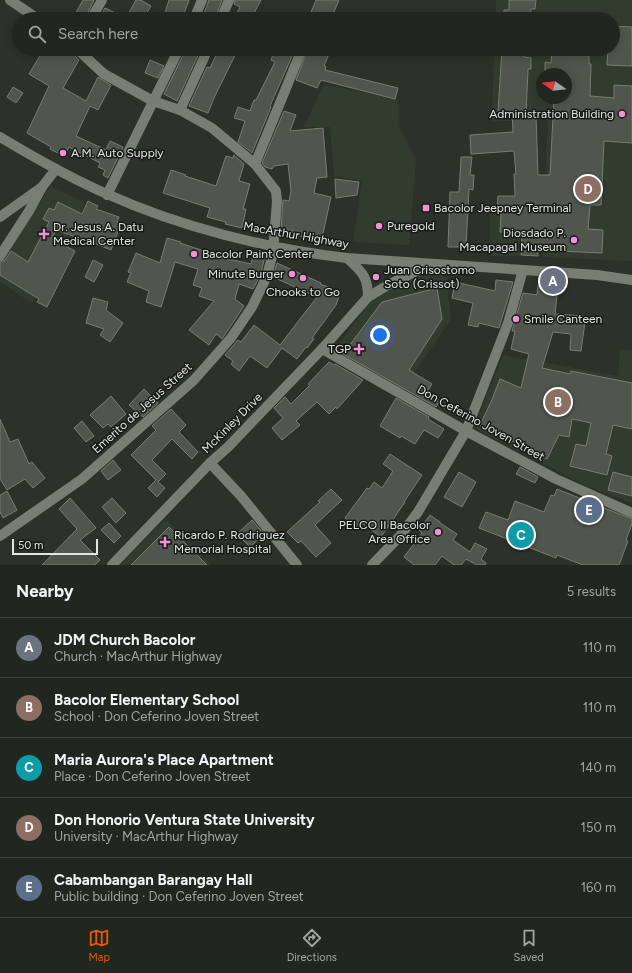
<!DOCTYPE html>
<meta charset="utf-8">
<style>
body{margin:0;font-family:Figtree,sans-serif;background:#2d322c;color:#f1f3f6}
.compass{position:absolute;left:536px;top:68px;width:36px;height:36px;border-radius:50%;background:#21261f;box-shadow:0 2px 10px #0003;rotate:285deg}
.scale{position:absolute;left:12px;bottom:10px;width:86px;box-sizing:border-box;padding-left:4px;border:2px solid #e2e5e0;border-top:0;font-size:11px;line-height:14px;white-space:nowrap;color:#e2e5e0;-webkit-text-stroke:3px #161915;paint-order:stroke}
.you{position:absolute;left:380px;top:335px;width:14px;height:14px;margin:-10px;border:3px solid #fff;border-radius:50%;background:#1a73e8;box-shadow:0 0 0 6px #1a73e833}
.badge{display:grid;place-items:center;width:26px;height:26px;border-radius:50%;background:#ea580c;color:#fff;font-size:13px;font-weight:700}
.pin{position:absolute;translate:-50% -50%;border:2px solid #fff;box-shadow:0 1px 4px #0006}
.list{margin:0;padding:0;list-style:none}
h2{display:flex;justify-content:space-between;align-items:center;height:52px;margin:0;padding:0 16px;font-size:17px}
h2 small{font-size:13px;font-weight:400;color:#a2a5a4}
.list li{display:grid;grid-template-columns:26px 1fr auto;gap:12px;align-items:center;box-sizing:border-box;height:60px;padding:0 16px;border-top:1px solid #3e433d}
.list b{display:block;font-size:15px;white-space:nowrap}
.list p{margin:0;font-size:13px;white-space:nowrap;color:#a2a5a4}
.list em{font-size:13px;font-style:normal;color:#a2a5a4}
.icon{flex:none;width:22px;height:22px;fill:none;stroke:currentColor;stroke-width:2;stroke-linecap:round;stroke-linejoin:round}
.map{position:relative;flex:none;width:632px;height:565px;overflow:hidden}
.search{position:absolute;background:#21261f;box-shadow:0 2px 10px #0003;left:12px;right:12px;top:12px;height:44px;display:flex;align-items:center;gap:10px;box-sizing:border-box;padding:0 14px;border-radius:22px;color:#a2a5a4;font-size:15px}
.sheet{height:352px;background:#21261f}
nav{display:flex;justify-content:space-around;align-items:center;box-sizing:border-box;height:56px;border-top:1px solid #3e433d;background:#21261f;font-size:11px;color:#a2a5a4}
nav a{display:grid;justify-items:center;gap:2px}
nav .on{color:#ea580c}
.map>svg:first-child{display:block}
.built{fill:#323c2e;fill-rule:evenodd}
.building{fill:#50564d;stroke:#777d73}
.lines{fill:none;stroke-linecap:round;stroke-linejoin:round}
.street{stroke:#777e74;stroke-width:10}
.secondary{stroke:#777e74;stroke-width:10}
.poi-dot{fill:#f391d6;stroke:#161915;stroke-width:1.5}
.labels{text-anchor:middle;stroke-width:3;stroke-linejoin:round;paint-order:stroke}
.poi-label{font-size:12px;fill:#e2e5e0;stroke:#161915;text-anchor:start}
.street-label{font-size:12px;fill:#e2e5e0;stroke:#161915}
</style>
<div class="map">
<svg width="632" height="565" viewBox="0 0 632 565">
<rect width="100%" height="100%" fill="#2c3229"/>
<g class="built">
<path d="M496 0H632V261L542 257 548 113 529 112 528 121H492L494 49H613V19H495ZM542 74H566V98H542Z"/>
<polygon points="324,84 398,100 399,126 416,160 409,245 353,242 362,181 334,176 330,127 304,127"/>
<polygon points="51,186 85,203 32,303 0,282 0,265"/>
<rect x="490" y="213" width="30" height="43"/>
<polygon points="438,268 450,282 448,297 451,319 400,394 334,350 376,294"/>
<polygon points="620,350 632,350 632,503 589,487 474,428 503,355 618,376"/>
<polygon points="166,519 211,565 119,565"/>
</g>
<g class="building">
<polygon points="83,0 94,0 85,19 75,14"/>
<polygon points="136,0 141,0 151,6 143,19 99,19 105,8 126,18"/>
<polygon points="169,0 189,0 182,19 163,19"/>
<polygon points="209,0 222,0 215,19 202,19"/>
<polygon points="235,0 261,0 251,19 234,19 240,7 234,4"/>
<polygon points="316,0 339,0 331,19 311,12"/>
<polygon points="509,0 536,0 535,9 531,9 530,19 504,19 504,10 509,10"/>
<polygon points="613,26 632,27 632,66 607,65 608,49 613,49"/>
<polygon points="44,49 68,49 79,60 63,88 86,101 98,77 111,85 98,110 90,106 76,136 106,150 110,141 123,147 108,178 103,175 105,170 98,167 100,163 69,147 64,156 50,149 51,147 27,133 49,86 29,74"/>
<polygon points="186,49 201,49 177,101 164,94"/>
<polygon points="219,49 238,49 214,98 208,113 189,106 207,67 210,68"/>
<polygon points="275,49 279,49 293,54 270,106 271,107 252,153 238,142 245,121 234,118 238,107 250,111 254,100 256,100 275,62 271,60"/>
<polygon points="308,49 331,49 324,66 326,67 325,70 398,88 395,99 321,80 317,88 296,80"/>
<polygon points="502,49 525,49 524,57 531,58 531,69 528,69 526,115 536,115 538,175 550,175 554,98 566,98 566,74 545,74 545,62 551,63 552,49 589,49 589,64 591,64 590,96 614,98 614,85 632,86 632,143 604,141 601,205 590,205 588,229 603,230 602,253 538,250 538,256 521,255 522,233 500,232 501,212 497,212 498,196 515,196 514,174 516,174 514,151 471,154 470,135 513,132 512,113 498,112"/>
<polygon points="150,60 164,66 158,78 145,73"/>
<polygon points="13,87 23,93 16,103 7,97"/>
<polygon points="284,111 296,115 290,131 323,128 327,177 317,178 314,193 331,197 322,238 306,234 305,237 292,234 293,231 281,228 283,200 289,201 291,191 288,164 274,166 272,169 265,167 262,163"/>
<polygon points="234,155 244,164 239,181 250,184 243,209 246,209 242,228 225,224 226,222 207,217 210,208 163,193 171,170 186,175 185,176 216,186 226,156 233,158"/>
<polygon points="461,157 472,157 470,175 474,175 473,190 469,189 466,247 448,247 450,192 459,192"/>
<polygon points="335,179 359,182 357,195 336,198"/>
<polygon points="88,201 98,206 96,209 119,217 117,222 121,224 111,250 82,238 81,239 56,230 52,239 75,251 47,307 37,302 39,299 0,275 0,262 5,260 11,251 28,262 49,222 43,219 49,208 54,210 58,202 82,214"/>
<polygon points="167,238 181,242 180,243 228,259 251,264 254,252 265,255 261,274 253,289 239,284 235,299 244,306 222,339 216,334 209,345 189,330 214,301 199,296 202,288 193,285 198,269 175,262 161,307 146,302 149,291 127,282 131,273 128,272 136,253 160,263"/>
<polygon points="93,260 103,265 94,282 85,277"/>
<polygon points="277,263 321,283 320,284 331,288 330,290 340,293 336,305 312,338 314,339 307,348 306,347 297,359 282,348 267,368 250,356 239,371 231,364 233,361 225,355 238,340 241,342 254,325 280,345 317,297 273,277"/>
<polygon points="496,280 513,282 499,328 479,323 478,327 468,325 473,303 452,298 455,282 495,291"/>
<polygon points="538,285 558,286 555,314 583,316 582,322 585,322 581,351 570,350 571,334 553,332 542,368 570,374 571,371 632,383 632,429 613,425 606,454 612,456 607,475 570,466 576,444 586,446 591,423 572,419 569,437 559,435 547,459 480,425 491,402 500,379 521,388 529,354 511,349 515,331 512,331 523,293 537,295"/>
<polygon points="437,288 442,319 409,370 432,384 427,392 440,401 436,407 343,354 382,302"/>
<polygon points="93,298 108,302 106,310 123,323 110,342 100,335 104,329 86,323"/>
<polygon points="329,362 334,365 335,364 363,380 337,409 336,407 329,414 317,402 296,421 300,425 282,440 272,428 283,418 274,408 285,397 291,404 310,385 308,384"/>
<polygon points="144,389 158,403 143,417 129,405"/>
<polygon points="111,396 126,414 111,427 108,424 103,428 90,415"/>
<polygon points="396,398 429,417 428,419 444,429 438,438 424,430 415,444 401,436 400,438 380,426"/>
<polygon points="171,409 186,425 179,432 198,452 192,459 172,439 152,460 166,474 158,482 165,488 157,497 148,488 156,480 131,455 156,430 152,426"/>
<polygon points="0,419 10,442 18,439 29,464 32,462 45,478 33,488 25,479 7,490 0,479"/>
<polygon points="82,421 94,436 86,442 74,428"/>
<polygon points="390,454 422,475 404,502 405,502 381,537 362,523 358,528 345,518 367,488 369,489 374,482 382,488 393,471 383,464"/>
<polygon points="113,460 121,470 108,480 101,471"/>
<polygon points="520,467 538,477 535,483 516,474"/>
<polygon points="459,472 476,482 462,507 444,497"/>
<polygon points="613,472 632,477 632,496 608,490"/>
<polygon points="331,489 342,500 315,525 331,543 316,557 301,541 298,543 287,532 320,502 318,501"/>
<polygon points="557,489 632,519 632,524 626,540 628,541 619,565 583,565 557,555 556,558 479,528 486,512 508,520 515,501 544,512 551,495 554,496"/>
<polygon points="7,491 17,510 3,518 0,512 0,495"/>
<polygon points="70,498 96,528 80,540 100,560 95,565 42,565 77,529 59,509"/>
<polygon points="112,498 126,513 116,523 102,507"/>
<polygon points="430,515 440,522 440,523 457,534 453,540 470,552 475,543 487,549 481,559 486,563 485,565 477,565 466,559 461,565 454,565 442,556 435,565 414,565 404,557 422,533 419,530"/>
<polygon points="252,520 264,534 250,547 237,534"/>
<polygon points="109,523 121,536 114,543 101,530"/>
<polygon points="169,527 207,565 131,565"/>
</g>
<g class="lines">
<g class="street">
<polyline points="10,0 38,19"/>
<polyline points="91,19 102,0"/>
<polyline points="194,19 202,0"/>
<polyline points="221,19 229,0"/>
<polyline points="180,110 208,49"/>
<polyline points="255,164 302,49"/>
<polyline points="107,195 179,49"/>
<polyline points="0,217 42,187 56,169"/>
<polyline points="0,256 29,211 42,187"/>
<polyline points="322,349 466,431 556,479 632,513"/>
<polyline points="210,463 241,496 297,565"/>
<polyline points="0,536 82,479 194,380 231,338 252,307 267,276 273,252 277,201 276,191 255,164 212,128 180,110 153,101 104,74 77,49"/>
<polyline points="372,565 400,536 418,512 466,431 508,323 523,270"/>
</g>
<g class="secondary">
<path d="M0 137C35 158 70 178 107 194 180 227 268 249 347 258L597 275 632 280"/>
<path d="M347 258C361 271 368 276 368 297"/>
<polyline points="112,565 210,463 228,447 322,349 368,297 388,285 429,265"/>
</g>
</g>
<g class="poi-dot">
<circle cx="622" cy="114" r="4"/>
<circle cx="63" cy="153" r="4"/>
<rect x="422" y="204" width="8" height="8" rx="2"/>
<circle cx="379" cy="226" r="4"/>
<path d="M42 228h4v4h4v4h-4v4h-4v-4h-4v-4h4z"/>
<circle cx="574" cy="240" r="4"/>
<circle cx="194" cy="254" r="4"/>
<circle cx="292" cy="274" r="4"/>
<circle cx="376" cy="277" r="4"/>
<circle cx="303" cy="278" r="4"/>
<circle cx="516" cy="319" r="4"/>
<path d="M357 343h4v4h4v4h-4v4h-4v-4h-4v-4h4z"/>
<circle cx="438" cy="532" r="4"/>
<path d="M163 536h4v4h4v4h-4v4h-4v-4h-4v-4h4z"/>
</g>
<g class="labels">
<g class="poi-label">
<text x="614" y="118" text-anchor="end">Administration Building</text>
<text x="71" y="157">A.M. Auto Supply</text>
<text x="434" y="212">Bacolor Jeepney Terminal</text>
<text x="387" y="230">Puregold</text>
<text x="53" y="231">Dr. Jesus A. Datu<tspan x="53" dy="14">Medical Center</tspan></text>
<text x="566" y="237" text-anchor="end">Diosdado P.<tspan x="566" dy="14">Macapagal Museum</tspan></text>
<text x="202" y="258">Bacolor Paint Center</text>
<text x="384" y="274">Juan Crisostomo<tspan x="384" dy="14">Soto (Crissot)</tspan></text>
<text x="284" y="278" text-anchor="end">Minute Burger</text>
<text x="303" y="296" text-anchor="middle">Chooks to Go</text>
<text x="524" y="323">Smile Canteen</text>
<text x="351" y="353" text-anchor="end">TGP</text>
<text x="430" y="529" text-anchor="end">PELCO II Bacolor<tspan x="430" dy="14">Area Office</tspan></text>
<text x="174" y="539">Ricardo P. Rodriguez<tspan x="174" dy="14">Memorial Hospital</tspan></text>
</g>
<g class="street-label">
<text transform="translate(296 235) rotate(10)" y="4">MacArthur Highway</text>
<text transform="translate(142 408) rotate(-42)" y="4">Emerito de Jesus Street</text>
<text transform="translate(232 423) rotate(-45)" y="4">McKinley Drive</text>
<text transform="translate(481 423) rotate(29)" y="4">Don Ceferino Joven Street</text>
</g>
</g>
</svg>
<svg class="compass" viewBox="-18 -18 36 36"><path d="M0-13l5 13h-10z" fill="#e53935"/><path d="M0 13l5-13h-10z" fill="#a2a5a4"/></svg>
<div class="scale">50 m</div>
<div class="you"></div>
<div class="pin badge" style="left:553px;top:281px;background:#6b7280">A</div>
<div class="pin badge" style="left:558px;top:402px;background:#8d6e63">B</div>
<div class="pin badge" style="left:521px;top:535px;background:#0f9aa8">C</div>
<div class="pin badge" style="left:588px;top:189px;background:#8d6e63">D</div>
<div class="pin badge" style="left:589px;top:510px;background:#5c6f8a">E</div>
<div class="search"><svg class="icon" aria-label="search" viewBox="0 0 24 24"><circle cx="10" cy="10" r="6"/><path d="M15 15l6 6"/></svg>Search here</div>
</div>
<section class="sheet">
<h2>Nearby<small>5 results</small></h2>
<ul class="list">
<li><span class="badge" style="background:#6b7280">A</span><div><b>JDM Church Bacolor</b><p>Church · MacArthur Highway</p></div><em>110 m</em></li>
<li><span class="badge" style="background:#8d6e63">B</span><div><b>Bacolor Elementary School</b><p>School · Don Ceferino Joven Street</p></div><em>110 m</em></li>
<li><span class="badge" style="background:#0f9aa8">C</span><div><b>Maria Aurora's Place Apartment</b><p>Place · Don Ceferino Joven Street</p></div><em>140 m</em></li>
<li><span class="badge" style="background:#8d6e63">D</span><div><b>Don Honorio Ventura State University</b><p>University · MacArthur Highway</p></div><em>150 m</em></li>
<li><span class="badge" style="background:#5c6f8a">E</span><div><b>Cabambangan Barangay Hall</b><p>Public building · Don Ceferino Joven Street</p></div><em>160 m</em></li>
</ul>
</section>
<nav>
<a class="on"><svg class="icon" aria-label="map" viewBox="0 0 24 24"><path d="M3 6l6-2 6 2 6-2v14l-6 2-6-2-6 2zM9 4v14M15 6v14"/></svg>Map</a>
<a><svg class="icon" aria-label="directions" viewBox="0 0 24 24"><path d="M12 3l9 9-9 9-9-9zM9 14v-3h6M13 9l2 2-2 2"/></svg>Directions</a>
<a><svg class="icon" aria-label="saved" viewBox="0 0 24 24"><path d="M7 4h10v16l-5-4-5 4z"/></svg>Saved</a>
</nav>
